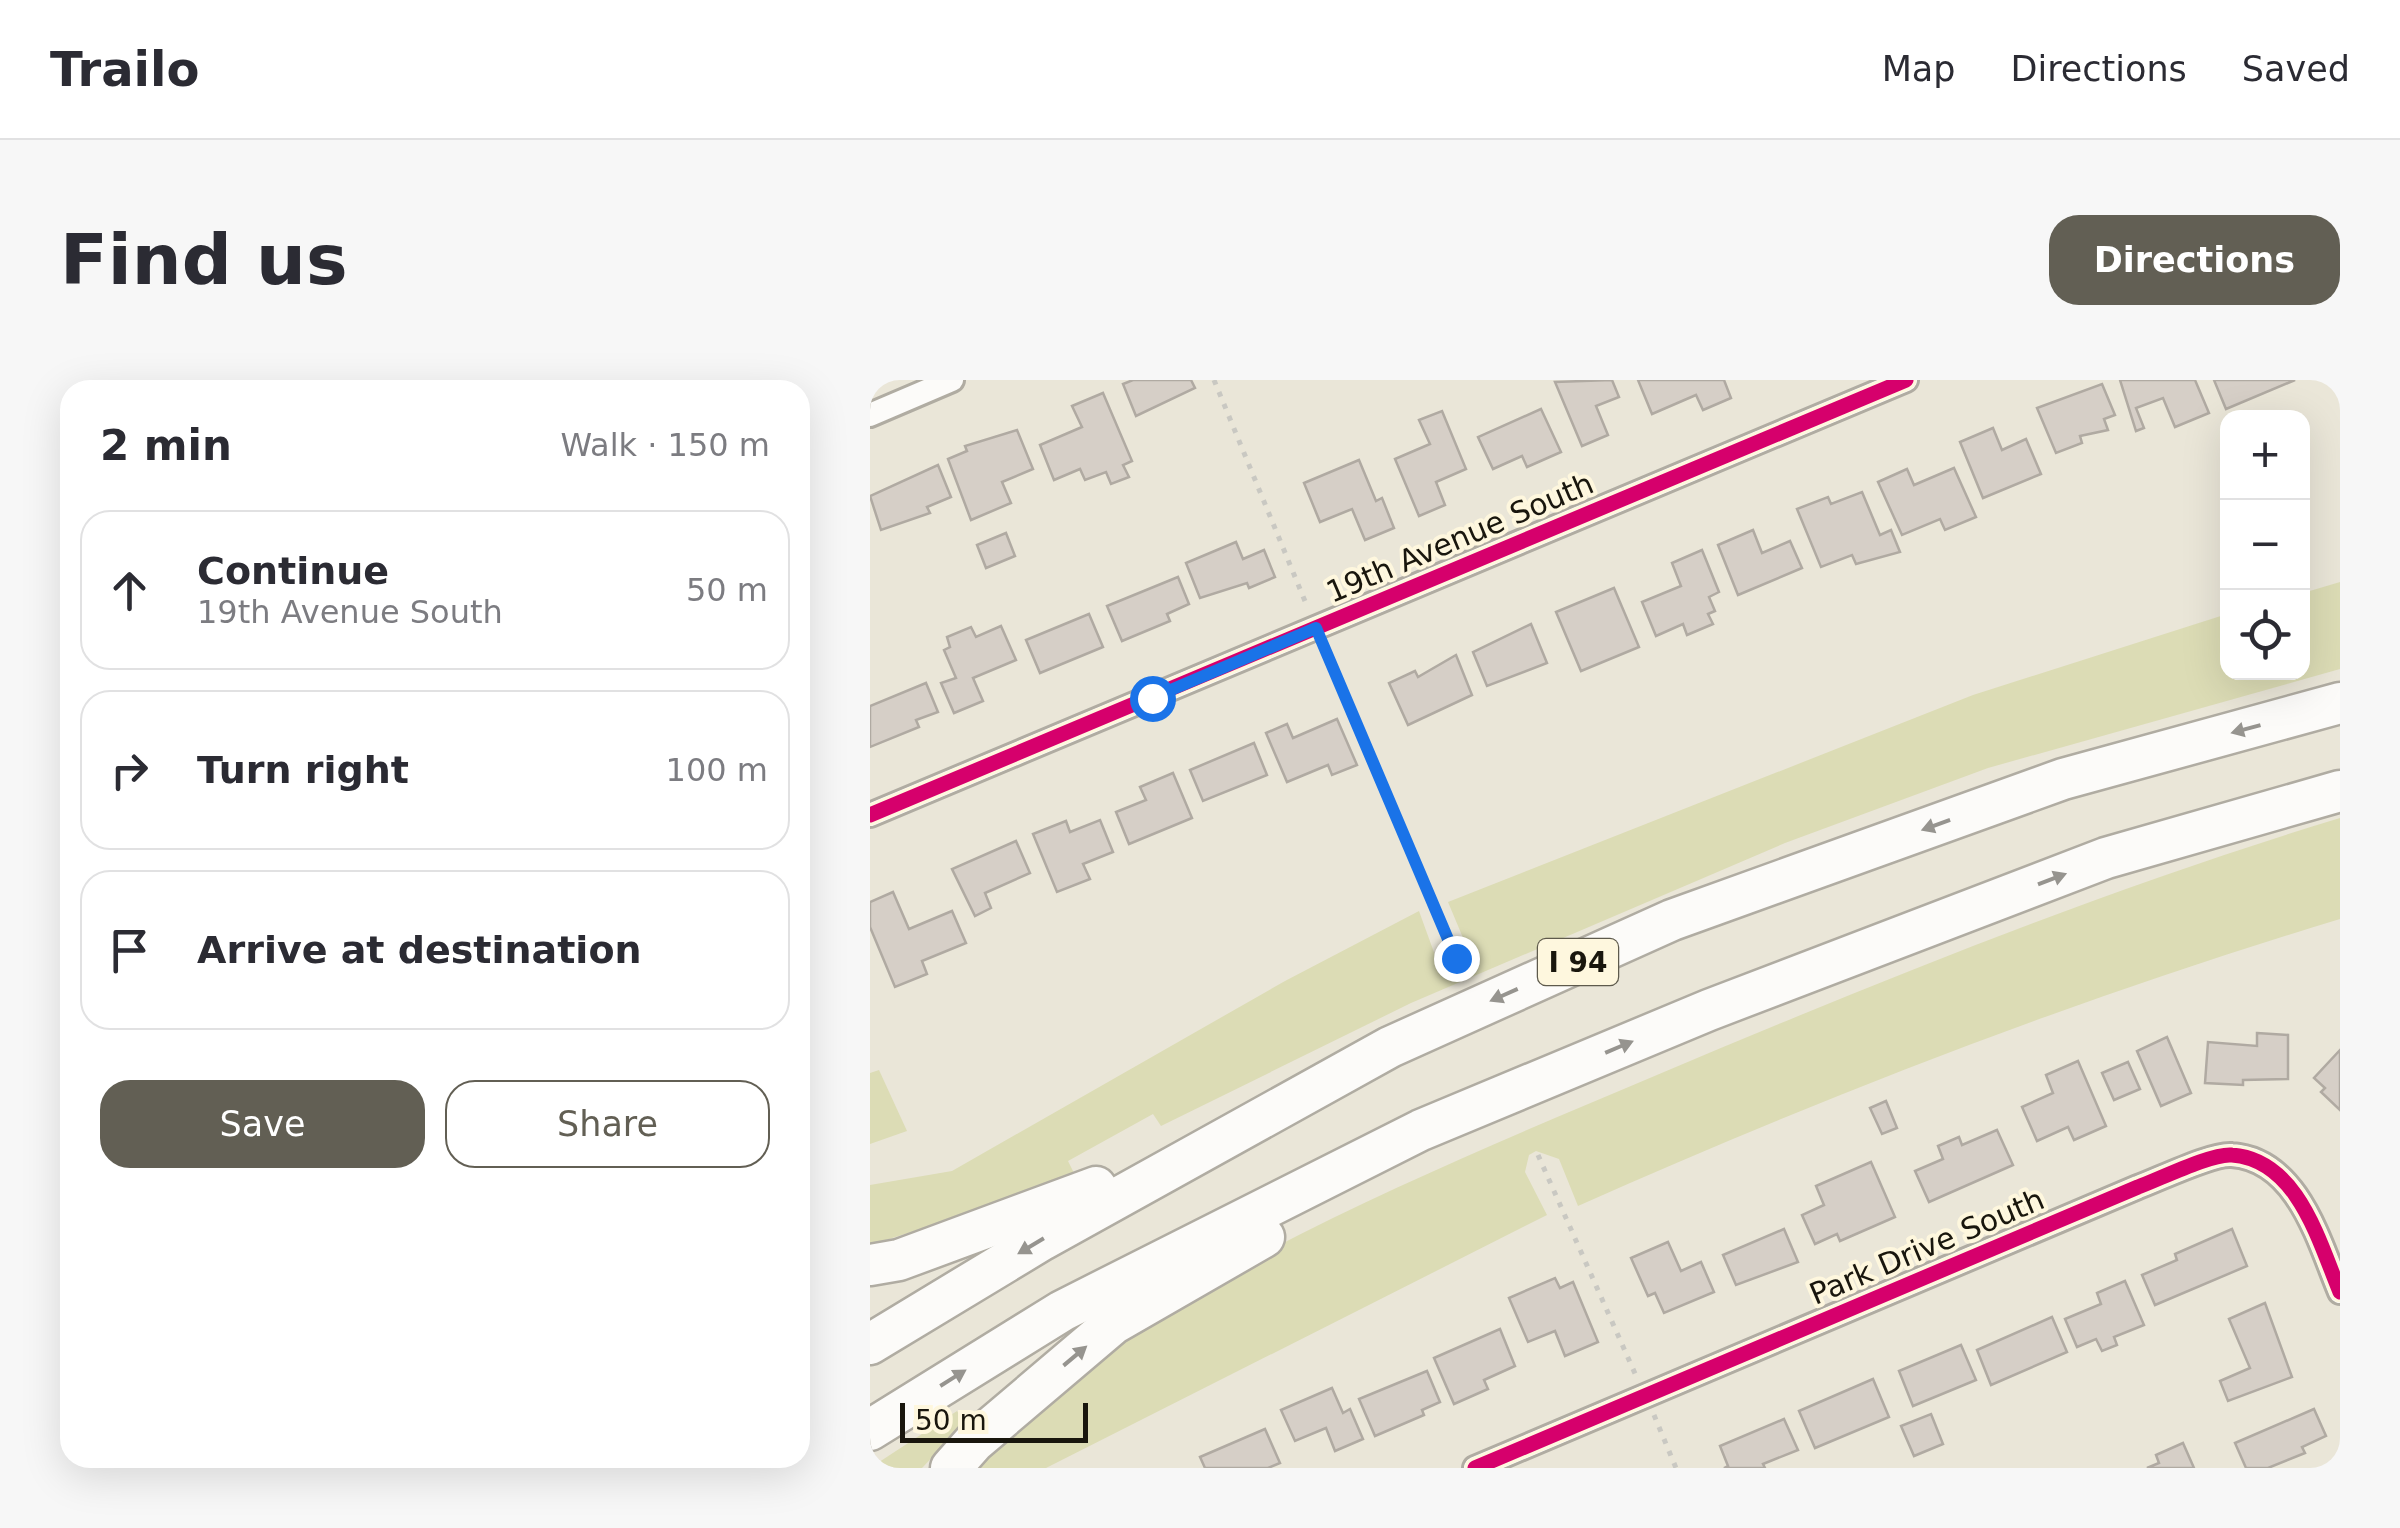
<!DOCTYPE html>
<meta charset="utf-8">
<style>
body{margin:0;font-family:"DejaVu Sans",sans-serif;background:#f7f7f7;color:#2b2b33}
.controls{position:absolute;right:30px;top:30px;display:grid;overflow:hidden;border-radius:20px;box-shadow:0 10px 40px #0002}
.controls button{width:90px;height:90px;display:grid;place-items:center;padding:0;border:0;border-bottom:2px solid #e1e1e2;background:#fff;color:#2b2b33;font:50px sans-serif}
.scale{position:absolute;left:30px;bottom:25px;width:188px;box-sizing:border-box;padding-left:10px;border:5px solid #19160d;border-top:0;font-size:28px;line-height:35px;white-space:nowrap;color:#19160d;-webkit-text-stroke:8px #fef7de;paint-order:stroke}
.stop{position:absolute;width:30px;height:30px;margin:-22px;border:8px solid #1a73e8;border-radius:50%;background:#fff}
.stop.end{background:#1a73e8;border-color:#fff;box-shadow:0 2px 10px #0008}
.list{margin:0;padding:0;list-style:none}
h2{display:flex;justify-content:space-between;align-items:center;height:130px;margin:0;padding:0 40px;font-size:42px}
h2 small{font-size:32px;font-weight:400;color:#7c7c81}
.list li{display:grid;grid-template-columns:65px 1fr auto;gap:30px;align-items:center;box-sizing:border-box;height:160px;margin:0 20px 20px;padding:0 20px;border:2px solid #e1e1e2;border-radius:30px}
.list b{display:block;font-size:38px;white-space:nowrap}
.list p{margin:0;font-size:32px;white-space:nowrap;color:#7c7c81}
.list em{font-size:32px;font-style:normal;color:#7c7c81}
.actions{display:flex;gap:20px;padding:30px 40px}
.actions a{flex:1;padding:22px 0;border:2px solid #625f54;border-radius:30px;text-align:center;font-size:35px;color:#625f54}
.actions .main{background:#625f54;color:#fff}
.icon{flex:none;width:55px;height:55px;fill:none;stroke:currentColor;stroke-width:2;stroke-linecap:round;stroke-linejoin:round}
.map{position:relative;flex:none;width:1470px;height:1088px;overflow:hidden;border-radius:30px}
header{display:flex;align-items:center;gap:60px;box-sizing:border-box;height:140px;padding:0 50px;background:#fff;border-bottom:2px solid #e1e1e2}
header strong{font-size:48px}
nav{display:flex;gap:55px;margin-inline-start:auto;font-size:35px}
.intro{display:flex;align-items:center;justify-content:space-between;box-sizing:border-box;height:240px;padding:0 60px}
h1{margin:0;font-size:70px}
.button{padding:25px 45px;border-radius:30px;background:#625f54;color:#fff;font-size:35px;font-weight:700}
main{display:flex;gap:60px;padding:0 60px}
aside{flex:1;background:#fff;border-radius:30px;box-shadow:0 10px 40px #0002}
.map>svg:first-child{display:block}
.green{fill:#dcdcb5}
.building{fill:#d6cfc7;stroke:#b0aaa2;stroke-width:2.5}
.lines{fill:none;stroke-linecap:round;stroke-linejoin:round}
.minor-casing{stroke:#b0aca2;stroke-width:28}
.motorway-casing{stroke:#b0aca2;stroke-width:45}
.path{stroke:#c9c8c2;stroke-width:5;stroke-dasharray:5 8;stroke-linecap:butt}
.minor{stroke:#fcfbf9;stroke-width:22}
.motorway{stroke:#fcfbf9;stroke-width:40}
.cycleway-casing{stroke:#fef7de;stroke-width:21}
.cycleway{stroke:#d6006c;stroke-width:15}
.oneway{fill:#96948f}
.route{stroke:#1a73e8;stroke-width:12}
.labels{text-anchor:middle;stroke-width:8;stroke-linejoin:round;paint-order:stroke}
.shield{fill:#fef7de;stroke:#5e5a4c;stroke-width:2.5}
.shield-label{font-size:28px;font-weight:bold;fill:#19160d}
.street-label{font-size:30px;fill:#19160d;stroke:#fef7de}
</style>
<header>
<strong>Trailo</strong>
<nav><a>Map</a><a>Directions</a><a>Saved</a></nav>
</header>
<div class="intro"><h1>Find us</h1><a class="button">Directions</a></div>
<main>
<aside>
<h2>2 min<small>Walk · 150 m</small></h2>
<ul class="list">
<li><svg class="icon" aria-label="ahead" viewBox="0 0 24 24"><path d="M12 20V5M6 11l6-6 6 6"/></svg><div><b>Continue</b><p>19th Avenue South</p></div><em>50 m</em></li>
<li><svg class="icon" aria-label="right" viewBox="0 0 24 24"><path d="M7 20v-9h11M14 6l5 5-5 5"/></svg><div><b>Turn right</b></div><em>100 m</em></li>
<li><svg class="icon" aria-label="arrive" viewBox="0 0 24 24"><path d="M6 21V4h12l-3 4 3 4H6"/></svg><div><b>Arrive at destination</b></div></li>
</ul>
<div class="actions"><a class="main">Save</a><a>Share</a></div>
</aside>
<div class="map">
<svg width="1470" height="1088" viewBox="0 0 1470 1088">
<rect width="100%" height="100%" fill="#eae6d8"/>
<g class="green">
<polygon points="1470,202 1470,289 1118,388 915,463 541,623 291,746 283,734 198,781 204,793 158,815 0,865 0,805 82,791 415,601 549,531 566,578 580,585 591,580 596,565 578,522 1103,315 1357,234 1358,292 1432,292 1433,213"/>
<path d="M1470 438V539C1209 618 957 715 708 826L689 779 666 771 659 775 655 792 677 835 176 1088H97C143 1048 198 990 248 957 417 849 609 770 794 692 1017 598 1239 508 1470 438Z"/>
<polygon points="9,690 37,751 0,764 0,693"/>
<polygon points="87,1031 95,1043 52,1088 0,1088"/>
</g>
<g class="building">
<polygon points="263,0 321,0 325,8 266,36 253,4"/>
<polygon points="742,0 749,17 726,26 738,55 712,66 685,2"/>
<polygon points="768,0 854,0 861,18 833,30 826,15 782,34"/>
<polygon points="1250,0 1325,0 1339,33 1305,47 1293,18 1266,28 1274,48 1266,51"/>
<polygon points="1344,0 1425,0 1356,29"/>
<polygon points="1232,4 1245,35 1234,39 1238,50 1210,56 1212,63 1186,73 1167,28"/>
<polygon points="233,13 262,81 253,85 259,97 241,104 236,92 215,100 210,89 184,100 170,65 212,47 202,26"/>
<polygon points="671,29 691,72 657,87 652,76 623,89 608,57"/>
<polygon points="572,31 596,89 566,102 575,125 549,136 525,79 560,64 549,40"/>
<polygon points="1123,48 1132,70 1156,59 1171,94 1113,118 1090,62"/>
<polygon points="147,50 163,89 132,102 141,123 101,140 78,79 97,71 95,66"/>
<polygon points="489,80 506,121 512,118 524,148 495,160 482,129 450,142 434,103"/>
<polygon points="68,85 81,117 57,127 60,133 11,150 0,116"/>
<polygon points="1084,88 1106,137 1075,150 1070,139 1032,155 1008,102 1037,89 1044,105"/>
<polygon points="992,112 1010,155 1021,150 1030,172 986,184 982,175 951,187 927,129 958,117 961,124"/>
<polygon points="883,150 892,173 920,161 932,188 868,215 848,165"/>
<polygon points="136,153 145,176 116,188 107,165"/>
<polygon points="366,162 373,179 394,170 405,197 379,208 377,203 330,218 316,183"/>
<polygon points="832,170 849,212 839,217 845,231 838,234 843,244 817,255 813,244 786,256 772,222 811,206 802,183"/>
<polygon points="308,197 319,224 297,234 300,241 252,261 237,226"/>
<polygon points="744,208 769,267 711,291 686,232"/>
<polygon points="219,234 233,267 170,293 156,260"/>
<polygon points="661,244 677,283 617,306 603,272"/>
<polygon points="131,246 146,280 103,298 113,321 84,333 71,303 86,298 74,270 80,267 77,257 101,247 106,257"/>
<polygon points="586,275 602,315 538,345 519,303 545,291 548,297"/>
<polygon points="56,303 68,332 46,340 49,347 0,367 0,326"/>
<polygon points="467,339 487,385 462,395 458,385 417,402 396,353 417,344 423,358"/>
<polygon points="384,363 397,395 333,421 320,390"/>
<polygon points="303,393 322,438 259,464 246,432 276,420 270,407"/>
<polygon points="230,440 243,472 213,484 220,499 187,512 163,454 196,441 200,452"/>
<polygon points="146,461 160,493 115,513 121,528 105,536 82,489"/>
<polygon points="23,512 39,549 82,531 96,563 52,581 57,594 25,607 0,547 0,522"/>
<polygon points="1387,653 1418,655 1418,699 1373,700 1373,705 1335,703 1338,662 1387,666"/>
<polygon points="1297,657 1321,713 1291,726 1267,671"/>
<polygon points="1470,670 1470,730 1451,712 1455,708 1444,698"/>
<polygon points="1208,681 1236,746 1204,760 1198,747 1167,761 1152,727 1183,713 1176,695"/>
<polygon points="1258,682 1270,709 1244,720 1232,693"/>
<polygon points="1016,721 1027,748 1012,754 1000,728"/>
<polygon points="1127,750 1143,785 1059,822 1045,791 1073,779 1068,766 1089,757 1092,765"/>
<polygon points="1001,782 1025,837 970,861 967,854 945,864 932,835 954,825 946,806"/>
<polygon points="914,849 928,882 866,905 853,875"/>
<polygon points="1362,849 1377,886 1285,925 1272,895 1307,880 1305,874"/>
<polygon points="798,862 811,891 831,882 844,912 794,933 785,913 778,916 761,878"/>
<polygon points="685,898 690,908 703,902 728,962 695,976 685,951 658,962 639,918"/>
<polygon points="1255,901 1274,945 1244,957 1247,965 1232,971 1226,959 1207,967 1195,939 1231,924 1227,913"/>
<polygon points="1395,923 1422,997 1358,1021 1350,1001 1380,988 1359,939"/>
<polygon points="1182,937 1197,972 1121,1005 1107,970"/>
<polygon points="630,949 645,986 614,1000 618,1009 584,1024 564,978"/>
<polygon points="1091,965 1106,1000 1043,1026 1029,991"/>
<polygon points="557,991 570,1022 552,1030 554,1035 505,1056 489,1019"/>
<polygon points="1003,999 1019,1037 945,1068 929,1031"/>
<polygon points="462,1008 473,1033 480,1029 493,1059 465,1071 456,1048 425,1061 411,1030"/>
<polygon points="1444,1029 1456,1056 1432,1067 1435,1073 1398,1088 1376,1088 1365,1063"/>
<polygon points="1061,1034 1073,1064 1044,1076 1031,1046"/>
<polygon points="914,1039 928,1070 893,1084 895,1088 854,1088 858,1086 850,1066"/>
<polygon points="395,1049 410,1083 398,1088 335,1088 330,1077"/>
<polygon points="1313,1063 1324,1088 1277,1088 1289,1083 1286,1075"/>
</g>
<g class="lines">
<defs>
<g id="minor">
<polyline points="0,35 82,0"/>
<polyline points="0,435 1036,0"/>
<path d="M605 1088 1268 807C1290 799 1342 773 1362 775 1428 780 1449 862 1470 912"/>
</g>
<g id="motorway">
<polyline points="0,885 29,880 226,807"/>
<polyline points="0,964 172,860 520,667 802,540 1193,399 1470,323"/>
<polyline points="0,1050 192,931 551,750 839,630 1236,478 1470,411"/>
<polyline points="81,1088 104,1062 243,944 394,857"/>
</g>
</defs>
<use href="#minor" class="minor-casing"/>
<use href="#motorway" class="motorway-casing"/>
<g class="path">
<polyline points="344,0 437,226"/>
<polyline points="455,268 586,578"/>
<polyline points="668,775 767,998"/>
<polyline points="784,1035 806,1088"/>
</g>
<use href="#minor" class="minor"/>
<use href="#motorway" class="motorway"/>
<defs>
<g id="cycleway">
<polyline points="0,435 1036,0"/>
<path d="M605 1088 1268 807C1290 799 1342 773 1362 775 1428 780 1449 862 1470 912"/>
</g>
</defs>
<use href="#cycleway" class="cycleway-casing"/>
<use href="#cycleway" class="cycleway"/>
</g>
<defs><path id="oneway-solid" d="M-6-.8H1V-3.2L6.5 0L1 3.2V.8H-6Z" transform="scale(2.5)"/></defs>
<g class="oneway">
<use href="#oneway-solid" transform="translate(1376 349) rotate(165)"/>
<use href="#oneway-solid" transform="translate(1066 445) rotate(160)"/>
<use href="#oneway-solid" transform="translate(1182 499) rotate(-21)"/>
<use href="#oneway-solid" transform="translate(634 615) rotate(156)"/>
<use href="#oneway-solid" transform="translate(749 667) rotate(-23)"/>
<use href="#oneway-solid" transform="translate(161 866) rotate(149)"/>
<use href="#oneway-solid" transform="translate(205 976) rotate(-40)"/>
<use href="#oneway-solid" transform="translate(83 998) rotate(-32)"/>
</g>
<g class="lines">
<polyline class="route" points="282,318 446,248 586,578"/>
</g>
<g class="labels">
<rect class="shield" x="668" y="559" width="80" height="46" rx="8"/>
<g class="shield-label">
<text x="708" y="592">I 94</text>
</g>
<g class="street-label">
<text transform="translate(590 158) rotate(-23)" y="10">19th Avenue South</text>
<text transform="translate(1057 867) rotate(-23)" y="10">Park Drive South</text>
</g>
</g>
</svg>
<div class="controls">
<button>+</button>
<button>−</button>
<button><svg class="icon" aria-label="locate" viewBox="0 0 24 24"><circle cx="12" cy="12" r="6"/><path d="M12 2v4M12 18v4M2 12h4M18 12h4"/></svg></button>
</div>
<div class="scale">50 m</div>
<div class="stop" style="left:282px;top:318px"></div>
<div class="stop end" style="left:586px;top:578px"></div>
</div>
</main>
